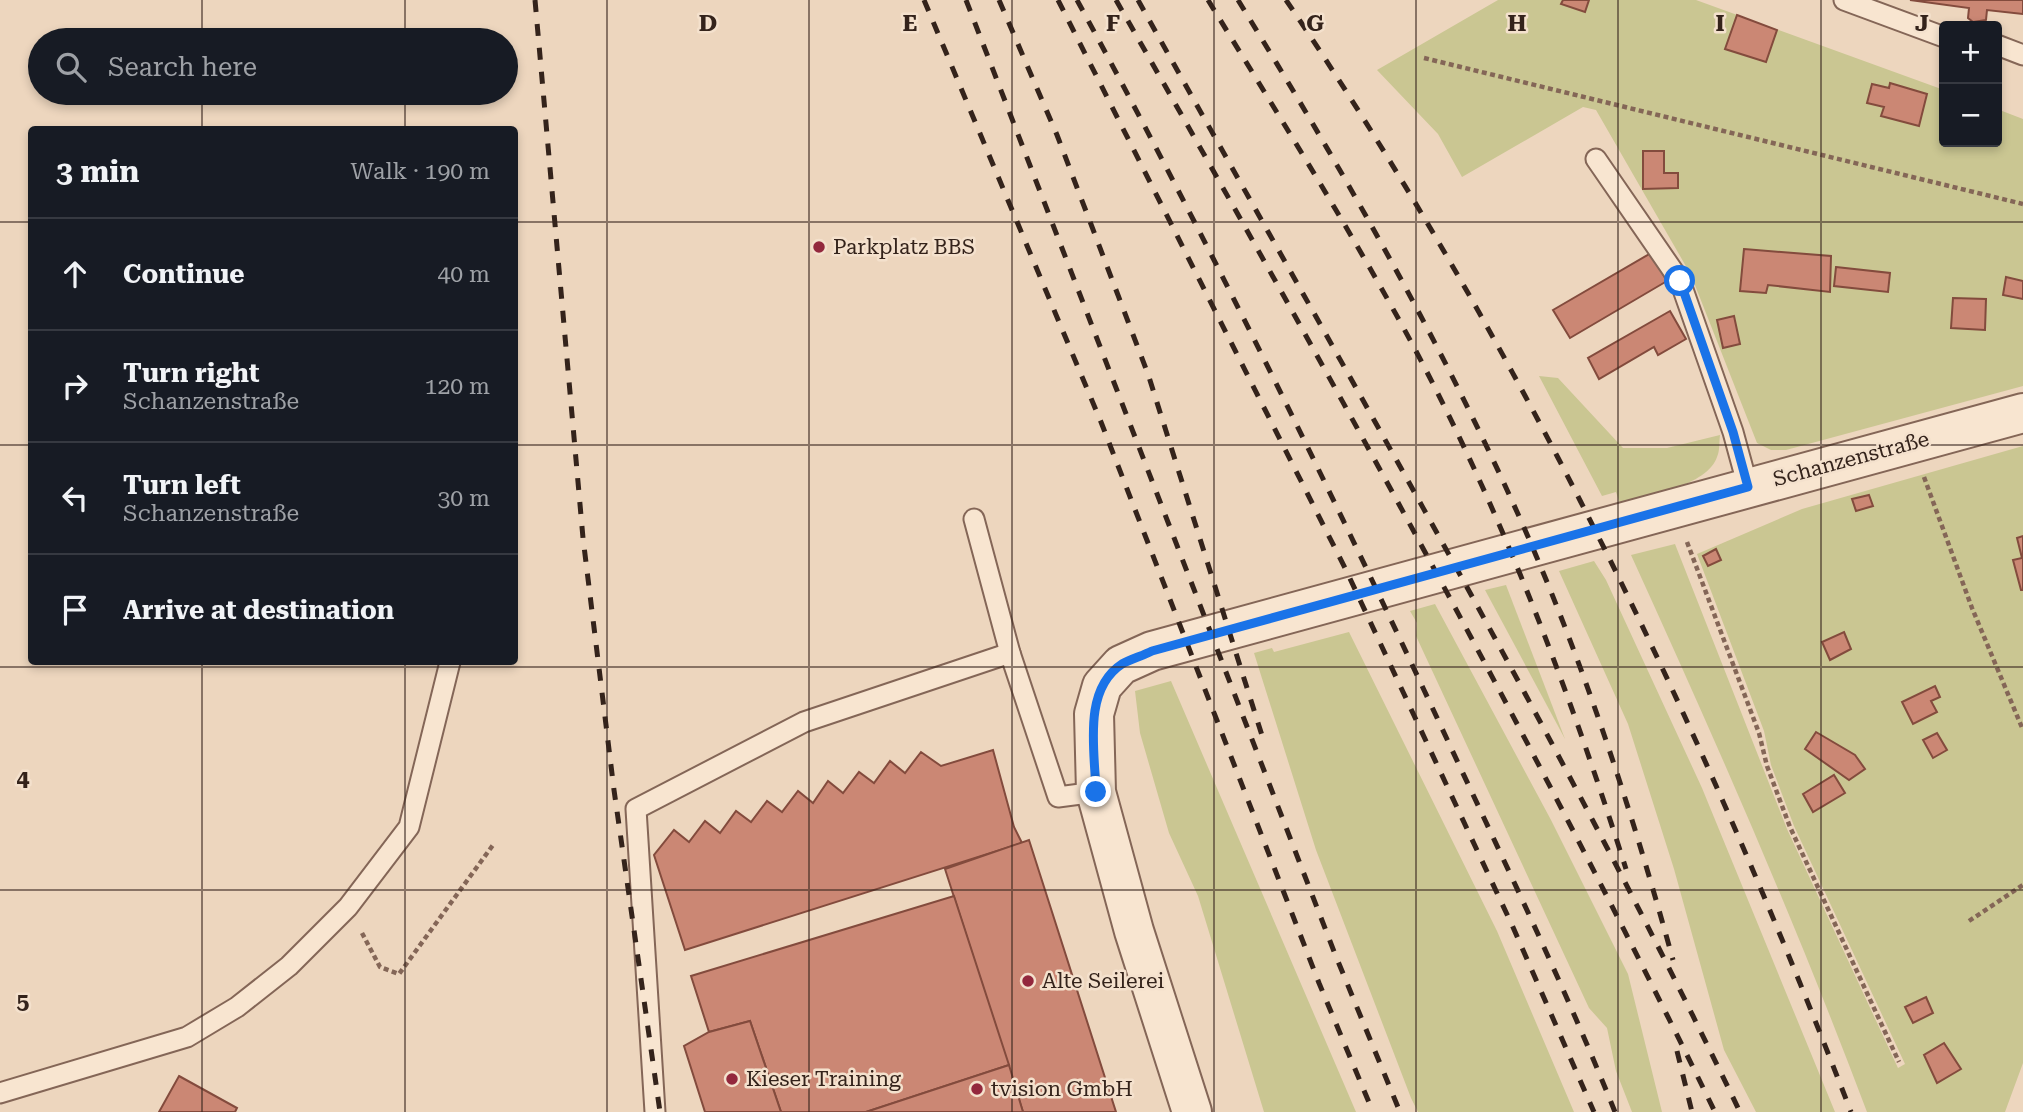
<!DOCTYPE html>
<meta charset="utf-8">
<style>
body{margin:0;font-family:"Roboto Serif",serif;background:#242831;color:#f1f3f6}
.controls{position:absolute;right:21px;top:21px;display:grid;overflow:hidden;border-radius:7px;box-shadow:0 4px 10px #0003}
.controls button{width:63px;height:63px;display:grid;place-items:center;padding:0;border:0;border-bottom:2px solid #363941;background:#171b24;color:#f1f3f6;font:35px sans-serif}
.stop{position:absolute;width:21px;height:21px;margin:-16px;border:5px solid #1a73e8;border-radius:50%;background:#fff}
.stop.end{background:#1a73e8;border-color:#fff;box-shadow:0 2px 7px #0008}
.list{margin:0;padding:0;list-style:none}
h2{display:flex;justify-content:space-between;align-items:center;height:91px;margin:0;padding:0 28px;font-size:30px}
h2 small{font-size:23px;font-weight:400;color:#9ea1a6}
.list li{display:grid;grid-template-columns:46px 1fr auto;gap:21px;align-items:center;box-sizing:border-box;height:112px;padding:0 28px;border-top:2px solid #363941}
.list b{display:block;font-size:26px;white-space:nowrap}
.list p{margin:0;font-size:23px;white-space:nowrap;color:#9ea1a6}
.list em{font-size:23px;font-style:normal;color:#9ea1a6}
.icon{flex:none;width:38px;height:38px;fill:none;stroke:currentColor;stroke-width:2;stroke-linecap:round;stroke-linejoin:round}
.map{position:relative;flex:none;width:2023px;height:1112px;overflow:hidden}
.search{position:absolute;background:#171b24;box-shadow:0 4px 10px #0003;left:28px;top:28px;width:490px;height:77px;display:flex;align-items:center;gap:18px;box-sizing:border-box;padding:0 24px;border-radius:38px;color:#9ea1a6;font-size:26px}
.panel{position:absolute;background:#171b24;box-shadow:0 4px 10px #0003;left:28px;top:126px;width:490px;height:539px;border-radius:7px}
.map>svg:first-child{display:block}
.green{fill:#cac692}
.building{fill:#cb8774;stroke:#834b3d;stroke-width:2}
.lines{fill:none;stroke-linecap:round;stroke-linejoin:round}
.lane-casing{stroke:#846657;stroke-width:23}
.street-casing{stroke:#846657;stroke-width:42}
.path{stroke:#846657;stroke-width:4.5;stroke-dasharray:5 3.5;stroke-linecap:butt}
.lane{stroke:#f8e5d0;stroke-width:19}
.street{stroke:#f8e5d0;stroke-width:38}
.rail{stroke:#34231b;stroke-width:5;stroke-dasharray:12 12;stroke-linecap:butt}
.route{stroke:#1a73e8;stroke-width:9}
.grid{fill:none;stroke:#34231b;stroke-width:2;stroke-opacity:0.55}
.poi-dot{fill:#93283d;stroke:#f4e1cd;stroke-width:2.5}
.labels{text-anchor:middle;stroke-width:5;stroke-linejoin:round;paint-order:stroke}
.poi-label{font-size:21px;fill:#34231b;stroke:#f4e1cd;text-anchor:start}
.street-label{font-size:21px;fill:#34231b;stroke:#f4e1cd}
.grid-label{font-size:23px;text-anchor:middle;font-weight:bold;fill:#34231b;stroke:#f4e1cd;stroke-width:5;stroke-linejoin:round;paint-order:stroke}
</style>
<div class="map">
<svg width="2023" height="1112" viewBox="0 0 2023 1112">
<rect width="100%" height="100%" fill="#edd6be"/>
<g class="green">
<polygon points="1498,0 1696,0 1944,90 1944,142 1997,142 1997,109 2023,119 2023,386 1786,450 1771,450 1757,443 1691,275 1596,110 1583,107 1462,177 1438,134 1377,70"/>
<path d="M1539 376 1558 378 1623 448H1667L1720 435C1719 442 1720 451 1717 457 1707 486 1647 496 1620 504L1616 492 1602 496Z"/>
<path d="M2023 446V1063L2005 1112H1867C1796 923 1715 739 1631 555L1675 544 1787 829 1898 1068 1905 1064 1794 826 1771 765 1764 731 1697 554 1802 509Z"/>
<polygon points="1594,561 1606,580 1702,788 1835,1112 1756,1112 1724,1050 1674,869 1628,724 1559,571"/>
<polygon points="1506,585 1565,739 1485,590"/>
<polygon points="1435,604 1551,820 1628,974 1662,1112 1632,1112 1616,1071 1607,1028 1589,1008 1416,636 1417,623 1410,611"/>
<polygon points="1349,632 1497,931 1574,1112 1418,1112 1411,1098 1316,850 1254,653 1272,648 1274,652"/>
<polygon points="1171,681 1356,1112 1264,1112 1198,896 1169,833 1140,733 1135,691"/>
</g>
<g class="building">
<polygon points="1563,0 1589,0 1585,12 1561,4"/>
<polygon points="1910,0 2023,0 2023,14 1987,10 1986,20 1973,22 1968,18 1969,8"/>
<polygon points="1737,15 1777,30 1766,62 1725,49"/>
<polygon points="1890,83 1927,94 1919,126 1881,116 1884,107 1867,103 1872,84 1889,88"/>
<polygon points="1643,151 1664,151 1664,173 1678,173 1678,188 1643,189"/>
<polygon points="1744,249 1831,256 1830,292 1768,285 1766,293 1740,291"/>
<polygon points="1651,253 1667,281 1570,338 1553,310"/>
<polygon points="1836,267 1890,273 1888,292 1834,286"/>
<polygon points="2006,277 2023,281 2023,299 2003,295"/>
<polygon points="1953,298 1986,299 1985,330 1951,328"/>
<polygon points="1670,311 1686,339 1658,355 1654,347 1599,379 1588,358"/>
<polygon points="1734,316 1740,344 1723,348 1717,320"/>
<polygon points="1869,495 1873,506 1856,511 1852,499"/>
<polygon points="2023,536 2023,590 2021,590 2013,560 2022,558 2017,538"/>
<polygon points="1716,549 1721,560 1708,566 1703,556"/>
<polygon points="1844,632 1851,649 1830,660 1822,642"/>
<polygon points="1935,686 1940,697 1931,701 1937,712 1913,724 1902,702"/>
<polygon points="1816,732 1855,755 1865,769 1849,780 1805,749"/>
<polygon points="1937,733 1947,750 1933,758 1923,740"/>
<polygon points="993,750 1014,827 1022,843 685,950 654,855 674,830 689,842 705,821 720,833 736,811 751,822 767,801 782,812 798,791 813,803 828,781 843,793 859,772 874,783 890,761 905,773 921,752 941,766"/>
<polygon points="1834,775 1845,793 1813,812 1803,794"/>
<polygon points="1029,840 1116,1112 1023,1112 945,869"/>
<polygon points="954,896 1009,1065 866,1112 781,1112 750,1021 709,1032 691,976"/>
<polygon points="1926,997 1933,1013 1913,1023 1905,1007"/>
<polygon points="750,1021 781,1112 705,1112 684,1046 709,1032"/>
<polygon points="1944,1043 1961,1069 1937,1083 1924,1055"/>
<polygon points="1009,1065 1023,1112 866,1112"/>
<polygon points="179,1076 237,1108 235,1112 159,1112"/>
</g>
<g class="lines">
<defs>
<g id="lane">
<polyline points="1844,0 1944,37"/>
<polyline points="1997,45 2023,55"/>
<polyline points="1596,159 1680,281 1733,432 1748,487"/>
<polyline points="974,519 1010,653 1058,797 1096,792"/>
<polyline points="0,1093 187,1037 237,1007 289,966 348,907 409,827 450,662"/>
<polyline points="655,1112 636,809 804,722 1010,653"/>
</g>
<polyline id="street" points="1192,1112 1134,931 1096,792 1094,714 1102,686 1121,665 1152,651 2023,413"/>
</defs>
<use href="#lane" class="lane-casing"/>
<use href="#street" class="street-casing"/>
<g class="path">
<polyline points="1424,58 2023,204"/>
<polyline points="1924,477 1972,608 2023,730"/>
<polyline points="1687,542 1759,733 1767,766 1790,827 1899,1062"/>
<polyline points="1969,921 2023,885"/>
<polyline points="362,933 380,967 399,974 493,845"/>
</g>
<use href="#lane" class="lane"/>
<use href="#street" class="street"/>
<g class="rail">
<polyline points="535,0 583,538 614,790 660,1112"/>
<polyline points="924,0 1101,422 1319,983 1373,1112"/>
<polyline points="966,0 1335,954 1400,1112"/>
<polyline points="999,0 1057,135 1148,374 1265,745"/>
<polyline points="1058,0 1346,570 1512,925 1594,1112"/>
<path d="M1077 0C1206 237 1325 478 1439 722 1499 851 1562 980 1615 1112"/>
<path d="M1116 0C1325 365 1530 734 1715 1112"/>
<path d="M1138 0C1343 368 1557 732 1740 1112"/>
<path d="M1208 0C1274 108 1342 216 1403 327 1497 499 1567 683 1626 869"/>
<path d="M1238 0C1342 169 1441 341 1522 523 1584 664 1632 811 1673 960"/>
<path d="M1286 0C1520 346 1701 723 1851 1112"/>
<polyline points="1677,1051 1692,1112"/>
</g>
</g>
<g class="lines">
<path class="route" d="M1096 792C1095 752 1082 690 1122 664 1131 659 1142 656 1152 651L1748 487 1733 432 1680 281"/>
</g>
<path class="grid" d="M202 0V40M405 0V40M607 0V1112M809 0V1112M1012 0V1112M1214 0V1112M1416 0V1112M1618 0V1112M1821 0V1112M202 93V130M405 93V130M0 222H32M514 222H2023M0 445H32M514 445H2023M202 662V1112M405 662V1112M0 667H2023M0 890H2023"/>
<g class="poi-dot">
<circle cx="819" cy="247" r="7"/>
<circle cx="1028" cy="981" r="7"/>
<circle cx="732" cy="1079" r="7"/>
<circle cx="977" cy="1089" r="7"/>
</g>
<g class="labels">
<g class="poi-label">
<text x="833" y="254">Parkplatz BBS</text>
<text x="1042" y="988">Alte Seilerei</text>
<text x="746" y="1086">Kieser Training</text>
<text x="991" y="1096">tvision GmbH</text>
</g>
<g class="street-label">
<text transform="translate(1851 459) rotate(-15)" y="7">Schanzenstraße</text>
</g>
</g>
<g class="grid-label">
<text x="708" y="31">D</text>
<text x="910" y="31">E</text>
<text x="1113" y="31">F</text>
<text x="1315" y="31">G</text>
<text x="1517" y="31">H</text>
<text x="1720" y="31">I</text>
<text x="1922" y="31">J</text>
<text x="23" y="786">4</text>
<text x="23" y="1009">5</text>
</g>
</svg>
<div class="controls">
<button>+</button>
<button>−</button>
</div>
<div class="stop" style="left:1680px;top:281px"></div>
<div class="stop end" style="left:1096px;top:792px"></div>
<div class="search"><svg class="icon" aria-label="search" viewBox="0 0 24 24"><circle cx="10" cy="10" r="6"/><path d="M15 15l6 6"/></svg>Search here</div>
<section class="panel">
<h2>3 min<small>Walk · 190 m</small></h2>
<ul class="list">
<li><svg class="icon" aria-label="ahead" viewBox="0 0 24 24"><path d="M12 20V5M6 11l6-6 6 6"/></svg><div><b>Continue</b></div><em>40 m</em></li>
<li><svg class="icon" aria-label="right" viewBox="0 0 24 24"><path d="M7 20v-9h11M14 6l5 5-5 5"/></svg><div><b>Turn right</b><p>Schanzenstraße</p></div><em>120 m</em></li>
<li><svg class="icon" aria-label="left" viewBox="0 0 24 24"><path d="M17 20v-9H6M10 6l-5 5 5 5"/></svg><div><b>Turn left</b><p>Schanzenstraße</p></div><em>30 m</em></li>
<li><svg class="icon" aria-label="arrive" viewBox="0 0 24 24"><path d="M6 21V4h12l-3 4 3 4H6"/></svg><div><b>Arrive at destination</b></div></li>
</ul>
</section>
</div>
